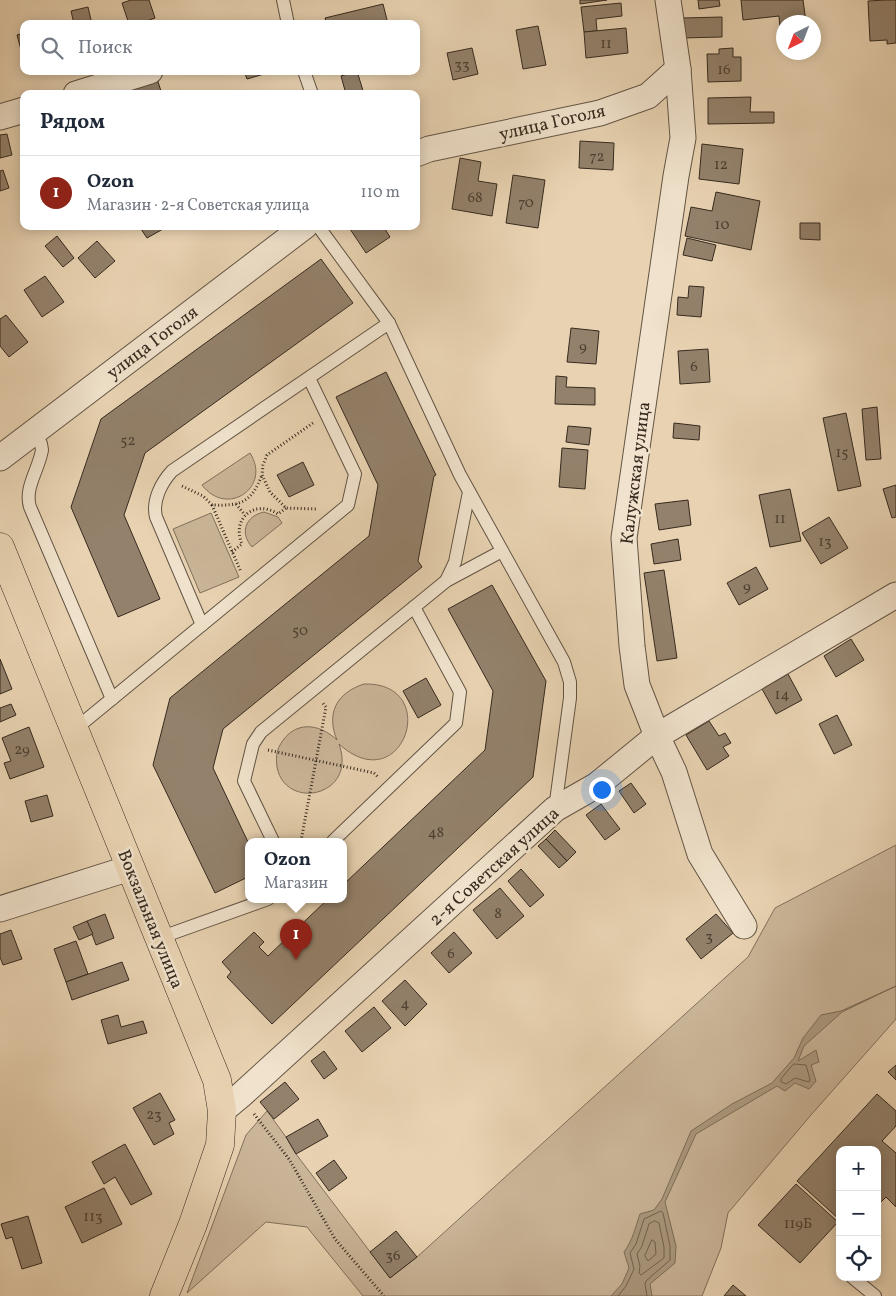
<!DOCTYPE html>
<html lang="ru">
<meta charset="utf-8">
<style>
body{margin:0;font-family:Vollkorn,serif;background:#f2f2f3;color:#1f2937}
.controls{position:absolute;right:15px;bottom:15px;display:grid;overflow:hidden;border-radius:10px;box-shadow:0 2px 12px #0003}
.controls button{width:45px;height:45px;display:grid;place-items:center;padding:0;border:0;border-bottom:1px solid #e0e1e3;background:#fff;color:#1f2937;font:25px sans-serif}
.compass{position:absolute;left:776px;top:15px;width:45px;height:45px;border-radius:50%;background:#fff;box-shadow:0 2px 12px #0003;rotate:222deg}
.you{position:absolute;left:601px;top:789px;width:18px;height:18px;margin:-12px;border:4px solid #fff;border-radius:50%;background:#1a73e8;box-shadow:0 0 0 8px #1a73e833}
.badge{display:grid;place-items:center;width:32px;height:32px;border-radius:50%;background:#8f2418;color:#fff;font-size:16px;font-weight:700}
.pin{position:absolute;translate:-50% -41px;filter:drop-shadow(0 1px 2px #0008)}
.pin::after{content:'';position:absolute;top:26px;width:18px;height:15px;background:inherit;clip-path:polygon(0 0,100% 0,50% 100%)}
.popup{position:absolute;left:245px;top:838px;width:102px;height:65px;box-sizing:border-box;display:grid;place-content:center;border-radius:10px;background:#fff;filter:drop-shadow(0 1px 4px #0005);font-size:16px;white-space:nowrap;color:#747a83}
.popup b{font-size:19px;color:#1f2937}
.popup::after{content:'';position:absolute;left:50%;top:100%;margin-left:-10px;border:10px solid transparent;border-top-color:#fff}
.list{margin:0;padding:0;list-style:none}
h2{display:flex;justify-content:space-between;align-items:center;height:65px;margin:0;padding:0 20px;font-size:21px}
h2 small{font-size:16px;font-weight:400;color:#747a83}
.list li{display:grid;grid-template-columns:32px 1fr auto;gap:15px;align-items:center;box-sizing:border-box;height:75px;padding:0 20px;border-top:1px solid #e0e1e3}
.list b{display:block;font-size:19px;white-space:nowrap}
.list p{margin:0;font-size:16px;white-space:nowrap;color:#747a83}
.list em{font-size:16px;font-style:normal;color:#747a83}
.icon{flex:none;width:28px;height:28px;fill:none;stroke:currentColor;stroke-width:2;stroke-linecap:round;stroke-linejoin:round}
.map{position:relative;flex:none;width:896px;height:1296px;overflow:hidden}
.search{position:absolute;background:#fff;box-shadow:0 2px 12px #0003;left:20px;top:20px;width:400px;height:55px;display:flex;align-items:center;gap:12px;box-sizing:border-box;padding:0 18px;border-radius:10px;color:#747a83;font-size:19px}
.panel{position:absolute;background:#fff;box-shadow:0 2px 12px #0003;left:20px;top:90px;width:400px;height:140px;border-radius:10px}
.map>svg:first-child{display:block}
.green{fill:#cab598;stroke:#80705c}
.water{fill:#ab997f;stroke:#7c6d59}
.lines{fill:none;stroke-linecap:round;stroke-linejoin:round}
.shore{stroke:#70624f;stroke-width:1}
.building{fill:#93816b;stroke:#362a1f}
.service-casing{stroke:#625444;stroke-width:14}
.minor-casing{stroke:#625444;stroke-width:27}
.primary-casing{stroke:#362a1f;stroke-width:29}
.path{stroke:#362a1f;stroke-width:3;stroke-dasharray:1 2.5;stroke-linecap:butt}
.service{stroke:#f0e2cc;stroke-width:12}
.minor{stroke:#f0e2cc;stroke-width:25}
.primary{stroke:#e8d2b1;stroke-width:28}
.labels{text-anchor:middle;stroke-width:5;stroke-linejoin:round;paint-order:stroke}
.number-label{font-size:15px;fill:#4d4032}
.street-label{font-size:18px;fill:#362a1f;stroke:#f0e2cc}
</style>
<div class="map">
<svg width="896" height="1296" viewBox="0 0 896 1296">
<rect width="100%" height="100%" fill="#e8d2b1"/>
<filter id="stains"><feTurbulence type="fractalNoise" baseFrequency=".004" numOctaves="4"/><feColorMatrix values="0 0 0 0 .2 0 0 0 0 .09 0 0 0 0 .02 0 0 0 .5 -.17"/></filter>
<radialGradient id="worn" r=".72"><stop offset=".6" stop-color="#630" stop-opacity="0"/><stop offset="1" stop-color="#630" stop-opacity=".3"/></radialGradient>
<g class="green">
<path d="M250 453C272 487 227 518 202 485Z"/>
<path d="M264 512 278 517 282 523 252 547C239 532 246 516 264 512Z"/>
<polygon points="211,513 239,577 200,593 173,529"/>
<path d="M364 684C443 682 403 802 339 744 358 797 285 811 277 767 276 759 276 752 280 745 294 720 319 723 337 740 326 714 336 693 364 684Z"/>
<polygon points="896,845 896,1019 811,1115 728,1213 721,1248 702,1296 363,1296 307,1227 266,1222 187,1293 246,1135 267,1111 286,1137 296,1154 390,1278 417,1257 748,957 775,908"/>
</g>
<path class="water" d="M896 986 842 1012 804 1046 798 1061 816 1050 819 1062 811 1065 816 1081 809 1089 795 1083 785 1091 777 1086 696 1134 665 1202 676 1246 675 1263 650 1284 652 1296H611L622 1284 629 1268 624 1252C633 1240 635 1228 640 1214L654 1210 662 1199 691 1131 732 1104 772 1083 794 1058 803 1038 821 1015 841 1011Z"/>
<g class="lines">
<g class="shore">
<polygon points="794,1064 806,1065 810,1079 809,1082 795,1078 786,1084 781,1082 781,1079"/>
<polygon points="655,1221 659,1223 664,1247 664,1258 641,1275 639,1273 640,1266 637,1254 642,1246 649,1224"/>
<polygon points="652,1240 655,1242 656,1254 648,1261 645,1256"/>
<polyline points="618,1296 626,1286 634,1269 630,1253 636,1244 644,1219 661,1211 663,1213 670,1246 670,1260 646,1281 645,1284 647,1296"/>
</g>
</g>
<g class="building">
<polygon points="131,0 149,0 155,18 138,24 129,24 122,3"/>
<polygon points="580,0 607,0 580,4"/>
<polygon points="698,0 719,0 720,6 699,9"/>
<polygon points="741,0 803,0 806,22 784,22 784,28 780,28 779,16 743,20"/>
<polygon points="886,0 896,0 896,43 887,44 887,40 870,41 868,1"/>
<polygon points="621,3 622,16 596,19 597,31 584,32 581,7"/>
<polygon points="383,4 388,24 327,24 325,18"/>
<polygon points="88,7 92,24 74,24 71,11"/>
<polygon points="722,17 722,37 682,38 682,18"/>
<polygon points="538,26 546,65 523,69 516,30"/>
<polygon points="626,28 628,53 586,58 584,32"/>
<polygon points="24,33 24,57 23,57 17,35"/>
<polygon points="472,48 478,74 453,80 447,53"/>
<polygon points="733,48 733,57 741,57 741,81 708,82 707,54 719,54 719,49"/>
<polygon points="244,71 274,71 247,79"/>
<polygon points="357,71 364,94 346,94 341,76"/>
<polygon points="156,76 162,94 136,94 132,84"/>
<polygon points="751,97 750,112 774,112 774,123 708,124 708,98"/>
<polygon points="7,134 12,155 0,158 0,135"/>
<polygon points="580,141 614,143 613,170 579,168"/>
<polygon points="702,144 743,149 739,184 699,179"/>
<polygon points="460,158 481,162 478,181 497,184 492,216 452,209"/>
<polygon points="3,170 9,188 0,191 0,171"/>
<polygon points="416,170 419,197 416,197"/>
<polygon points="513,175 545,180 538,228 506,223"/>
<polygon points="716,192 760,201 751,250 685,236 691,207 712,211"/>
<polygon points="800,223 820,223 820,240 800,239"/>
<polygon points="139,226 161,226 163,229 147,238"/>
<polygon points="348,226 383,226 390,237 366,253"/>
<polygon points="57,236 74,258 63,267 45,246"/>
<polygon points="687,238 716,245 712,261 683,255"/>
<polygon points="97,241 115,261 95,278 78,258"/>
<polygon points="321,259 353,303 145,453 124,515 160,599 118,617 71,507 101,419"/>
<polygon points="45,276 64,302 42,317 24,290"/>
<polygon points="689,286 704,287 701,317 677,315 678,297 688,298"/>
<polygon points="6,315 28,342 9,357 0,346 0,319"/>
<polygon points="571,328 599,331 596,364 567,362"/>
<polygon points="708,349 710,382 680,384 678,351"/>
<polygon points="386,372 436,475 434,476 418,561 422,567 223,729 213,768 248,842 248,877 215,893 153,765 170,698 369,536 378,485 336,397"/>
<polygon points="556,376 567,377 566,387 595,388 595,405 555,404"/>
<polygon points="877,407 881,459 866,460 862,409"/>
<polygon points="846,413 861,486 838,491 823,418"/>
<polygon points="674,423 700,426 699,440 673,438"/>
<polygon points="568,426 591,428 589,445 566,442"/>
<polygon points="562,448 588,450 585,489 559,487"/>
<polygon points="303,462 314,485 289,497 277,475"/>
<polygon points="896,485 896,517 892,518 883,489"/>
<polygon points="790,489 801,541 770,547 759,495"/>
<polygon points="688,500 691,525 659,530 655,504"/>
<polygon points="829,517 848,548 821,564 802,533"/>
<polygon points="678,539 681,560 654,564 651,544"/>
<polygon points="756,567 768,589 739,605 727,583"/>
<polygon points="664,570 677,658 657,661 644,573"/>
<polygon points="492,585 546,681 533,777 272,1024 227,977 231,972 222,962 254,932 264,942 259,947 268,956 328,899 344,899 344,884 485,750 493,691 448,609"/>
<polygon points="851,639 864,660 836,677 824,656"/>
<polygon points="0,659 12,689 0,694"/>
<polygon points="788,674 802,700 776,714 762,689"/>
<polygon points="426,678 441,705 418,718 403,691"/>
<polygon points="11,704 16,715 0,722 0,708"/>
<polygon points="837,715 852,745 834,754 819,724"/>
<polygon points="709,721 719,736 725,733 731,743 723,747 729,756 707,770 686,735"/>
<polygon points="29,727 44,767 10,779 4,763 11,761 2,738"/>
<polygon points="631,783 646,804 634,813 619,791"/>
<polygon points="47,795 53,816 31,822 25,801"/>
<polygon points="601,804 620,829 605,840 586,815"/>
<polygon points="555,830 576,852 567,861 546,839"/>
<polygon points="546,839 567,861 559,868 538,846"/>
<polygon points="521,869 544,895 530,907 508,881"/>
<polygon points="500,888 524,916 497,939 473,910"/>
<polygon points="105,914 114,938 96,945 87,921"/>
<polygon points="716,914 733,933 701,959 686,939"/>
<polygon points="87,921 93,934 79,940 73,927"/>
<polygon points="11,930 22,959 3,965 0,957 0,934"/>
<polygon points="454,932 472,953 449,973 431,953"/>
<polygon points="76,941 88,974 66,982 54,949"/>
<polygon points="122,962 129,980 72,1000 66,982"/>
<polygon points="405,980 427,1004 405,1026 382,1001"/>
<polygon points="374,1007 391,1028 362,1052 345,1031"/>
<polygon points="118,1015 121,1027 143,1021 147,1033 108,1044 101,1020"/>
<polygon points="324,1051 337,1069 324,1079 311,1061"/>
<polygon points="896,1065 896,1080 888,1072"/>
<polygon points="285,1082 299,1099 274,1119 260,1102"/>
<polygon points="160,1093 175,1120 169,1123 174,1134 154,1145 133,1108"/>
<polygon points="877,1094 896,1111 896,1126 882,1141 896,1153 896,1207 886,1197 877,1206 877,1150 840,1150 840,1187 838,1189 840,1191 840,1220 797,1181"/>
<polygon points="318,1119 328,1136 296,1154 286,1137"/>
<polygon points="125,1144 152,1194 131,1205 115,1177 104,1184 92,1162"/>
<polygon points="334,1160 347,1178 329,1191 316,1173"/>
<polygon points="796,1184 838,1222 800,1263 758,1225"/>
<polygon points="104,1188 122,1224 82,1243 65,1207"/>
<polygon points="28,1216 42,1263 22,1269 12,1237 6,1239 1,1224"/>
<polygon points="396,1231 417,1257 390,1278 370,1252"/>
<polygon points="733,1285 746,1296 724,1296"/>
</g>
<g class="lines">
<defs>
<g id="service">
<polyline points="283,0 288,24"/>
<polyline points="304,71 312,94"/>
<polyline points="318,226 389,323 460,475 564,662 570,682 570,698 555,809"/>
<path d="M35 431 41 444 42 450C39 469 24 488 30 507L112 699"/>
<polyline points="446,581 455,562 469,492"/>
<path d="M202 625 156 517C152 501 161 483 172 471L389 323"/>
<polyline points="74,730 348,505 355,474 309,378"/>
<polyline points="273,841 244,781 253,744 261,732 446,581 502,551"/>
<polyline points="333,841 456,723 460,692 414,607"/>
<polyline points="159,938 268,899"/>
<polyline points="852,1277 875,1296"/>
</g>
<g id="minor">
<polyline points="668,0 678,69 683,138 676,176 624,538 632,646 637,685 657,736 674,772 700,854 744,926"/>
<polyline points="76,94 150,71"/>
<polyline points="0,117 24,110"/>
<polyline points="416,154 429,149 600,113 648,96 678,69"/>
<polyline points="0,458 305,226"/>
<polyline points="0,909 130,868"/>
<polyline points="222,1111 240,1096 555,809 597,785 657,736 896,595"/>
</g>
<polyline id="primary" points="0,547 217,1080 222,1111 220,1145 193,1224 164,1296"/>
</defs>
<use href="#service" class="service-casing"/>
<use href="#minor" class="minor-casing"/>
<use href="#primary" class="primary-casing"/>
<g class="path">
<polyline points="313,423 267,455 263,465 262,475 270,492 286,508 316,509"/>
<path d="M182 486 203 496 212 505C241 506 251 503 262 475"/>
<polyline points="236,504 245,515"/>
<polyline points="212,505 241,572"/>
<path d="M232 552 242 544C231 518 255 499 278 514L286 508"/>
<polyline points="268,750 374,773 378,777"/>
<polyline points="301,841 326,707 322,702"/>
<polyline points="254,1114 289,1159 335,1239 384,1296"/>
</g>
<use href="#service" class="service"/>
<use href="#minor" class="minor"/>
<use href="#primary" class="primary"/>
</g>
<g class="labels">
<g class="number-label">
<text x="606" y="48">11</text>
<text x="462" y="69">33</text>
<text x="724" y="74">16</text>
<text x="597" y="161">72</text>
<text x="721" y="169">12</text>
<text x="475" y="202">68</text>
<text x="526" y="207">70</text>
<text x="722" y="229">10</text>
<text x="583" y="351">9</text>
<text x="694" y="371">6</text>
<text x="128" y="445">52</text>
<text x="842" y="457">15</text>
<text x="780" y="523">11</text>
<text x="825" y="546">13</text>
<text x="747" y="591">9</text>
<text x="300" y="635">50</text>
<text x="782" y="699">14</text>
<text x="22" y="754">29</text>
<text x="436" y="837">48</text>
<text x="498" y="918">8</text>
<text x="709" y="941">3</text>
<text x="451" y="958">6</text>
<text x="405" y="1008">4</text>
<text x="154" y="1119">23</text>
<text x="93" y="1221">113</text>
<text x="798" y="1228">119Б</text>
<text x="393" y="1260">36</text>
</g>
<g class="street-label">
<text transform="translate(552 122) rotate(-13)" y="6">улица Гоголя</text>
<text transform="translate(152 342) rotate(-37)" y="6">улица Гоголя</text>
<text transform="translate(635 473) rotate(-83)" y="6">Калужская улица</text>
<text transform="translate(494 866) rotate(-42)" y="6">2-я Советская улица</text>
<text transform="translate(151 919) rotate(68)" y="6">Вокзальная улица</text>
</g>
</g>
<rect width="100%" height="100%" filter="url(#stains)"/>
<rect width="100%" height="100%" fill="url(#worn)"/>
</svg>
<div class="controls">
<button>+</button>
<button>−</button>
<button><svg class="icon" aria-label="locate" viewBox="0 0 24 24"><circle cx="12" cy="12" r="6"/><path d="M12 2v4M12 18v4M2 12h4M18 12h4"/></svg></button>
</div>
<svg class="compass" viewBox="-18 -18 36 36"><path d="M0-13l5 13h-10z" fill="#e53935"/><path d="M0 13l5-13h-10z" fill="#747a83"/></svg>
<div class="you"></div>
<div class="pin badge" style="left:296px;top:960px">1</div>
<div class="popup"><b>Ozon</b>Магазин</div>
<div class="search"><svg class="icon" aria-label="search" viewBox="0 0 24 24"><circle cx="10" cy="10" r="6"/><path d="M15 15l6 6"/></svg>Поиск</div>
<section class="panel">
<h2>Рядом<small></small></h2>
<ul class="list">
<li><span class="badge">1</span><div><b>Ozon</b><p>Магазин · 2-я Советская улица</p></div><em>110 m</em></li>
</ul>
</section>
</div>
